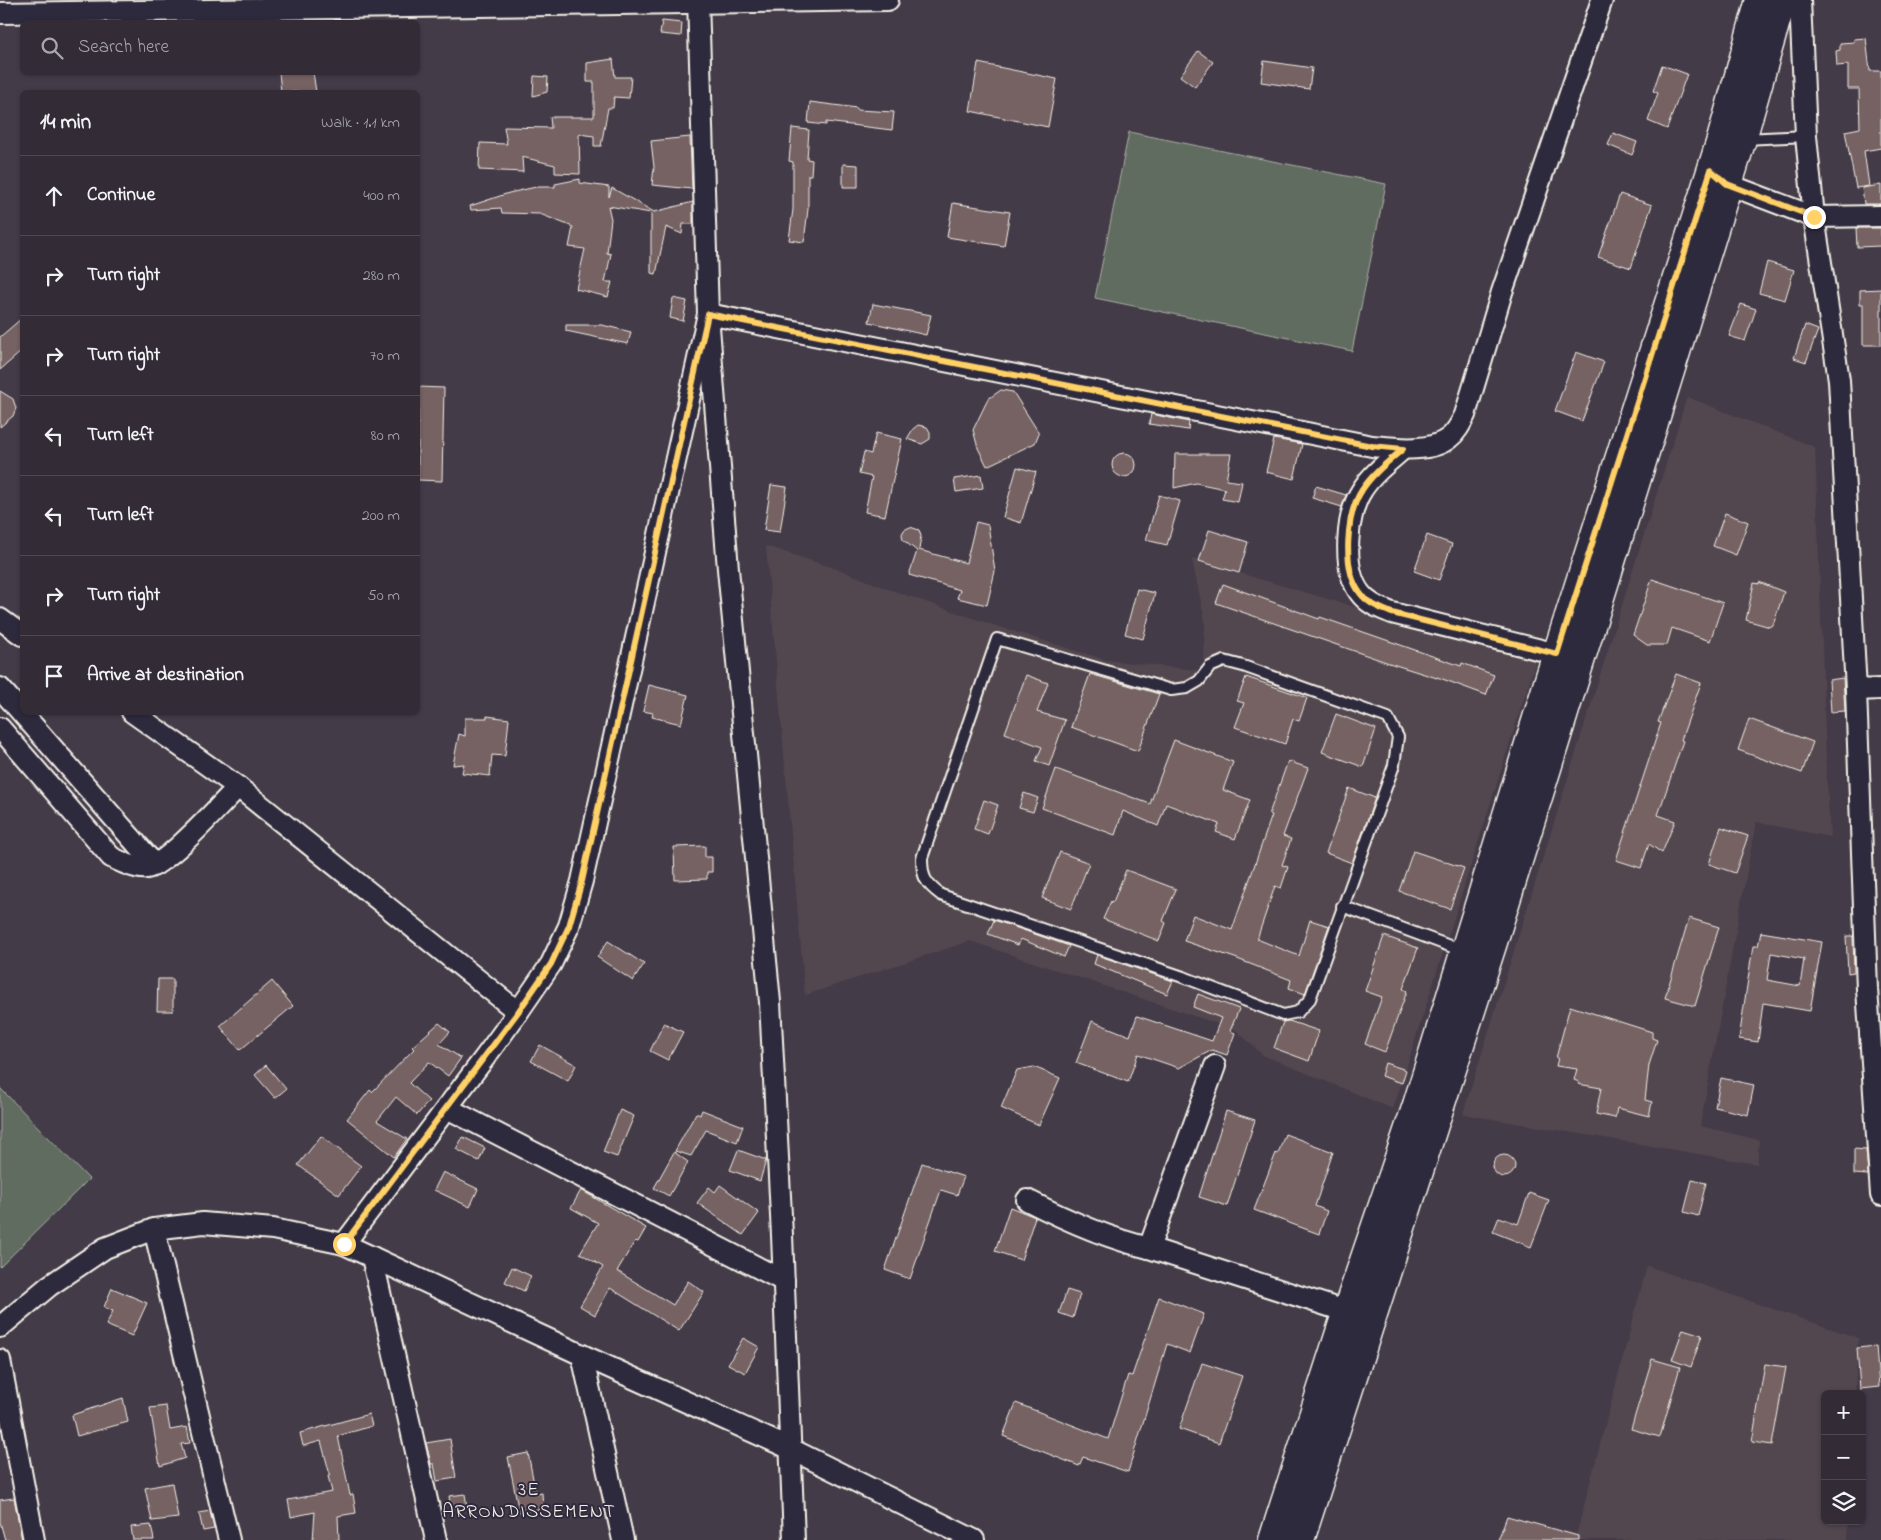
<!DOCTYPE html>
<meta charset="utf-8">
<style>
body{margin:0;font-family:"Indie Flower",sans-serif;background:#3e3842;color:#f1f3f6}
.controls{position:absolute;right:15px;bottom:15px;display:grid;overflow:hidden;border-radius:8px;box-shadow:0 1px 4px #0004}
.controls button{width:45px;height:45px;display:grid;place-items:center;padding:0;border:0;border-bottom:1px solid #4e4851;background:#332c36;color:#f1f3f6;font:25px sans-serif}
.stop{position:absolute;width:15px;height:15px;margin:-11px;border:4px solid #ffd166;border-radius:50%;background:#fff}
.stop.end{background:#ffd166;border-color:#fff;box-shadow:0 1px 5px #0008}
.list{margin:0;padding:0;list-style:none}
h2{display:flex;justify-content:space-between;align-items:center;height:65px;margin:0;padding:0 20px;font-size:21px}
h2 small{font-size:16px;font-weight:400;color:#a9a7ad}
.list li{display:grid;grid-template-columns:32px 1fr auto;gap:15px;align-items:center;box-sizing:border-box;height:80px;padding:0 20px;border-top:1px solid #4e4851}
.list b{display:block;font-size:19px;white-space:nowrap}
.list em{font-size:16px;font-style:normal;color:#a9a7ad}
.icon{flex:none;width:28px;height:28px;fill:none;stroke:currentColor;stroke-width:2;stroke-linecap:round;stroke-linejoin:round}
.map{position:relative;flex:none;width:1881px;height:1540px;overflow:hidden}
.search{position:absolute;background:#332c36;box-shadow:0 1px 4px #0004;left:20px;top:20px;width:400px;height:55px;display:flex;align-items:center;gap:12px;box-sizing:border-box;padding:0 18px;border-radius:8px;color:#a9a7ad;font-size:19px}
.panel{position:absolute;background:#332c36;box-shadow:0 1px 4px #0004;left:20px;top:90px;width:400px;height:625px;border-radius:8px}
.map>svg:first-child{display:block}
.built{fill:#534750}
.green{fill:#616c61;stroke:#aaaea4}
.building{fill:#766263;stroke:#f4f1e8;fill-rule:evenodd}
.lines{fill:none;stroke-linecap:round;stroke-linejoin:round}
.lane-casing{stroke:#f4f1e8;stroke-width:14}
.street-casing{stroke:#f4f1e8;stroke-width:24}
.primary-casing{stroke:#f4f1e8;stroke-width:31}
.lane{stroke:#2f2a3d;stroke-width:10}
.street{stroke:#2f2a3d;stroke-width:20}
.primary{stroke:#2f2a3d;stroke-width:28}
.route{stroke:#ffd166;stroke-width:6}
.labels{text-anchor:middle;stroke-width:4;stroke-linejoin:round;paint-order:stroke}
.quarter-label{font-size:19px;letter-spacing:1px;fill:#f4f1e8;stroke:#2f2a3d}
</style>
<div class="map">
<svg width="1881" height="1540" viewBox="0 0 1881 1540">
<rect width="100%" height="100%" fill="#443b48"/>
<filter id="ink" filterUnits="userSpaceOnUse"><feTurbulence type="fractalNoise" baseFrequency=".02" numOctaves="2"/><feDisplacementMap in="SourceGraphic" scale="10" xChannelSelector="R" yChannelSelector="G"/><feConvolveMatrix kernelMatrix="1 2 1 2 8 2 1 2 1" color-interpolation-filters="sRGB"/></filter>
<g filter="url(#ink)">
<g class="built">
<polygon points="1687,397 1815,447 1826,763 1830,837 1756,822 1700,1126 1759,1140 1757,1164 1463,1114"/>
<polygon points="766,546 843,571 885,588 993,625 1106,660 1204,671 1205,621 1192,559 1536,661 1393,1109 1263,1055 1236,1030 970,941 805,995"/>
<polygon points="1647,1266 1858,1338 1855,1394 1825,1394 1825,1521 1848,1521 1847,1540 1575,1540"/>
</g>
<g class="green">
<polygon points="1129,132 1386,184 1352,351 1095,298"/>
<polygon points="0,1088 89,1179 0,1267"/>
</g>
<g class="building">
<polygon points="662,21 682,23 681,36 660,34"/>
<polygon points="1866,38 1870,71 1881,71 1881,148 1864,151 1869,186 1856,188 1845,131 1860,128 1859,89 1848,89 1848,65 1837,66 1836,51 1840,50 1840,43 1854,42 1854,39"/>
<polygon points="1198,51 1213,62 1195,87 1180,76"/>
<polygon points="613,59 615,77 631,77 629,98 614,97 613,108 608,108 601,146 594,146 594,136 579,134 580,174 555,173 555,165 522,157 523,172 479,170 480,143 507,144 504,127 551,128 550,117 594,117 594,82 587,82 587,63"/>
<polygon points="1264,61 1312,68 1309,89 1261,82"/>
<polygon points="978,63 1057,79 1048,127 970,111"/>
<polygon points="1662,65 1687,74 1667,129 1648,121 1658,93 1653,91"/>
<polygon points="279,72 313,72 316,92 281,92"/>
<polygon points="534,76 548,77 547,92 533,96"/>
<polygon points="810,102 857,108 857,110 894,112 892,130 826,122 826,125 808,123"/>
<polygon points="792,128 809,130 807,159 812,160 811,175 808,175 808,209 804,242 789,240 793,209 793,162 789,161"/>
<polygon points="1613,133 1637,142 1632,155 1608,145"/>
<polygon points="690,137 692,189 652,185 654,167 651,141"/>
<polygon points="843,164 858,165 858,187 843,187"/>
<polygon points="580,179 580,183 609,187 609,197 612,188 654,212 693,202 693,224 683,224 682,234 666,227 656,274 651,273 651,213 608,206 611,219 607,253 611,254 605,282 612,282 608,297 576,289 585,249 569,247 573,227 540,214 502,213 501,208 471,210 470,206 509,193 536,187 555,187 555,184"/>
<polygon points="1881,185 1881,204 1864,204 1862,188"/>
<polygon points="1620,194 1652,205 1631,268 1598,257"/>
<polygon points="953,203 1010,212 1004,246 947,237"/>
<polygon points="1856,228 1881,228 1881,246 1857,247"/>
<polygon points="1767,262 1794,270 1785,300 1759,293"/>
<polygon points="1881,289 1881,345 1863,345 1863,304 1860,304 1860,290"/>
<polygon points="673,298 687,301 683,321 670,318"/>
<polygon points="873,304 931,315 926,335 869,322"/>
<polygon points="1741,304 1756,309 1745,341 1729,336"/>
<polygon points="22,318 22,351 0,370 0,337"/>
<polygon points="566,325 602,325 631,332 628,344 566,331"/>
<polygon points="1805,325 1818,330 1806,362 1794,358"/>
<polygon points="1576,352 1604,362 1582,421 1555,411"/>
<polygon points="418,387 444,388 442,481 418,480"/>
<polygon points="1001,390 1013,392 1039,433 1035,443 987,466 978,448 973,430 988,399"/>
<polygon points="0,391 13,399 16,408 13,416 0,427"/>
<polygon points="1151,414 1189,422 1188,430 1149,424"/>
<polygon points="918,425 927,427 930,432 930,439 922,444 907,439 913,429"/>
<polygon points="876,433 902,439 885,516 865,512 872,477 859,474 864,452 871,454"/>
<polygon points="1274,439 1302,444 1294,479 1266,472"/>
<circle cx="1124" cy="465" r="12"/>
<polygon points="1175,454 1231,454 1226,480 1242,482 1238,502 1222,499 1225,489 1196,483 1174,488"/>
<polygon points="1017,467 1036,472 1021,523 1003,517"/>
<polygon points="981,475 983,488 956,492 954,479"/>
<polygon points="771,485 787,487 780,532 764,530"/>
<polygon points="1316,486 1346,495 1342,507 1312,498"/>
<polygon points="1159,495 1180,501 1167,545 1146,540"/>
<polygon points="1725,513 1748,522 1736,555 1713,546"/>
<polygon points="976,522 988,525 995,571 987,605 957,598 960,590 909,575 917,551 903,540 902,534 904,530 910,527 919,530 921,536 919,550 966,563"/>
<polygon points="1209,530 1248,542 1239,573 1199,561"/>
<polygon points="1427,535 1452,544 1439,580 1414,571"/>
<polygon points="1652,579 1723,603 1710,641 1672,628 1667,645 1647,645 1633,635"/>
<polygon points="1759,582 1784,592 1773,625 1770,627 1746,620 1754,583 1759,584"/>
<polygon points="1223,584 1319,619 1320,617 1461,666 1462,663 1494,675 1486,695 1437,677 1437,678 1389,663 1216,603"/>
<polygon points="1137,589 1155,593 1143,639 1125,634"/>
<polygon points="1090,674 1159,694 1138,751 1071,727"/>
<polygon points="1676,674 1701,683 1681,740 1683,741 1658,815 1675,821 1662,853 1649,844 1641,868 1616,860 1661,723 1658,722"/>
<polygon points="1026,675 1048,683 1037,712 1065,720 1049,766 1036,761 1042,747 1005,733"/>
<polygon points="1246,677 1307,698 1299,721 1293,719 1285,744 1235,727 1244,703 1237,701"/>
<polygon points="1843,678 1845,711 1831,712 1829,680"/>
<polygon points="649,685 688,695 681,724 652,717 653,713 643,711"/>
<polygon points="1336,714 1376,729 1363,767 1322,752"/>
<polygon points="487,716 509,719 505,756 492,755 490,776 462,773 464,764 453,765 459,734 465,736 465,718 487,718"/>
<polygon points="1749,719 1813,742 1802,773 1738,750"/>
<polygon points="1174,740 1233,762 1223,790 1250,800 1235,839 1216,832 1219,824 1166,804 1158,826 1123,811 1115,835 1042,808 1056,769 1150,804"/>
<polygon points="1288,761 1308,768 1283,836 1291,839 1282,865 1288,867 1281,888 1275,886 1257,939 1299,956 1310,920 1329,926 1305,994 1289,988 1291,980 1235,958 1184,941 1193,915 1232,930 1272,815 1269,814"/>
<polygon points="1349,788 1375,798 1352,863 1326,853"/>
<polygon points="1024,793 1038,798 1033,812 1019,808"/>
<polygon points="984,800 998,805 988,834 974,829"/>
<polygon points="1721,827 1748,836 1735,873 1709,864"/>
<polygon points="705,846 705,857 712,857 712,872 707,872 707,879 675,880 674,847"/>
<polygon points="1413,851 1464,868 1450,909 1399,891"/>
<polygon points="1060,852 1089,863 1071,909 1042,898"/>
<polygon points="1126,870 1176,889 1163,921 1166,923 1159,941 1103,919 1111,901 1113,902"/>
<polygon points="1689,918 1719,927 1695,1006 1665,998"/>
<polygon points="994,920 1069,946 1064,957 1021,939 1018,945 988,934"/>
<path d="M1761 932 1822 942 1810 1011 1763 1003 1758 1042 1739 1039 1753 946H1758ZM1771 953 1804 959 1800 986 1767 980Z"/>
<polygon points="1384,936 1418,948 1403,989 1407,991 1385,1052 1365,1044 1382,997 1365,991"/>
<polygon points="1846,936 1853,936 1854,972 1848,973"/>
<polygon points="608,941 644,964 633,981 597,957"/>
<polygon points="1097,955 1173,981 1167,994 1094,964"/>
<polygon points="158,979 173,979 173,1011 157,1011"/>
<polygon points="272,981 293,1006 240,1050 220,1026"/>
<polygon points="1198,994 1239,1009 1230,1031 1235,1033 1227,1055 1212,1050 1179,1068 1138,1054 1128,1082 1076,1063 1092,1021 1130,1036 1137,1016 1212,1041 1221,1018 1193,1007"/>
<polygon points="1570,1006 1652,1032 1652,1038 1657,1040 1649,1065 1645,1100 1652,1102 1649,1116 1617,1108 1615,1118 1596,1114 1601,1088 1578,1084 1579,1082 1574,1080 1577,1069 1556,1066 1558,1058 1556,1058"/>
<polygon points="1289,1021 1319,1031 1309,1061 1274,1048 1283,1022"/>
<polygon points="439,1023 450,1032 439,1044 461,1058 448,1076 429,1062 409,1083 429,1101 417,1115 396,1097 377,1121 407,1139 394,1157 347,1119 370,1090 372,1092 414,1049 412,1047"/>
<polygon points="664,1023 683,1032 668,1060 650,1051"/>
<polygon points="540,1045 576,1065 568,1081 531,1061"/>
<polygon points="1385,1063 1406,1070 1402,1083 1381,1076"/>
<polygon points="266,1065 286,1089 275,1098 255,1075"/>
<polygon points="1034,1067 1060,1078 1039,1125 1001,1108 1017,1070"/>
<polygon points="1721,1078 1754,1085 1748,1115 1715,1107"/>
<polygon points="620,1110 634,1116 617,1157 603,1152"/>
<polygon points="702,1110 743,1126 737,1142 706,1130 691,1156 675,1151 696,1113 700,1115"/>
<polygon points="1226,1111 1255,1120 1227,1206 1199,1197"/>
<polygon points="1285,1134 1333,1152 1315,1206 1327,1211 1319,1234 1254,1210 1276,1153 1278,1154"/>
<polygon points="321,1136 361,1166 339,1195 298,1165"/>
<polygon points="463,1137 485,1148 479,1161 456,1149"/>
<polygon points="1854,1149 1866,1150 1868,1175 1854,1174"/>
<polygon points="738,1150 766,1160 760,1181 730,1170"/>
<polygon points="674,1152 688,1162 669,1196 654,1188"/>
<circle cx="1504" cy="1166" r="11"/>
<polygon points="922,1163 964,1177 957,1195 941,1190 910,1279 885,1270"/>
<polygon points="443,1172 478,1189 470,1207 434,1190"/>
<polygon points="1692,1180 1706,1183 1698,1216 1684,1212"/>
<polygon points="720,1185 759,1213 743,1235 697,1203 709,1187 715,1192"/>
<polygon points="581,1190 646,1228 638,1242 635,1241 617,1271 673,1305 688,1281 704,1292 679,1331 610,1288 595,1315 580,1306 603,1267 580,1253 598,1223 571,1208"/>
<polygon points="1529,1193 1549,1200 1531,1247 1493,1232 1499,1217 1518,1224"/>
<polygon points="1010,1207 1035,1217 1021,1260 995,1251"/>
<polygon points="512,1267 531,1276 524,1291 505,1282"/>
<polygon points="112,1288 147,1303 132,1336 106,1325 113,1311 104,1307"/>
<polygon points="1067,1290 1080,1294 1073,1318 1059,1313"/>
<polygon points="1159,1297 1204,1314 1190,1353 1167,1344 1128,1472 1083,1457 1079,1466 1003,1436 1016,1403 1108,1439 1128,1375 1132,1376"/>
<polygon points="1683,1329 1702,1335 1691,1367 1672,1360"/>
<polygon points="743,1338 759,1347 745,1373 728,1364"/>
<polygon points="1876,1346 1879,1387 1860,1389 1857,1348"/>
<polygon points="1652,1359 1680,1367 1660,1437 1631,1429"/>
<polygon points="1202,1363 1242,1376 1219,1443 1179,1429"/>
<polygon points="1765,1364 1786,1367 1772,1445 1752,1442"/>
<polygon points="123,1398 128,1422 77,1436 72,1415"/>
<polygon points="166,1406 170,1430 187,1427 190,1443 181,1444 185,1458 160,1466 150,1408"/>
<polygon points="369,1414 372,1426 338,1436 350,1495 353,1494 356,1513 338,1516 339,1540 313,1540 315,1512 291,1517 288,1500 332,1492 328,1476 330,1475 321,1441 303,1446 300,1433"/>
<polygon points="450,1439 456,1478 437,1481 434,1464 431,1464 426,1443"/>
<polygon points="528,1453 536,1494 542,1493 543,1509 519,1512 508,1457"/>
<polygon points="172,1483 178,1518 152,1521 145,1488"/>
<polygon points="465,1494 467,1507 451,1509 449,1496"/>
<polygon points="14,1498 22,1540 5,1540 0,1522 0,1500"/>
<polygon points="210,1511 214,1529 203,1531 199,1513"/>
<polygon points="1507,1516 1578,1536 1578,1540 1498,1540"/>
<polygon points="151,1525 154,1540 133,1540 131,1527"/>
</g>
<g class="lines">
<defs>
<g id="lane">
<polyline points="1744,139 1806,136"/>
<path d="M997 639 1171 690 1187 688 1199 681 1210 667 1224 661 1243 666 1388 718 1398 737 1394 765 1310 999 1298 1012 1283 1015 1186 978 941 895C925 883 922 877 922 858Z"/>
<polyline points="1342,906 1463,951"/>
</g>
<g id="street">
<polyline points="1800,0 1806,136 1814,217 1839,380 1856,690 1867,989 1881,1195"/>
<polyline points="0,13 888,0"/>
<polyline points="1717,176 1727,184 1814,217 1881,216"/>
<path d="M1403 449C1388 462 1372 474 1362 490 1346 514 1342 569 1360 593 1368 604 1380 608 1392 613L1557 654"/>
<polyline points="0,619 22,635"/>
<polyline points="0,688 155,865"/>
<polyline points="1856,690 1881,689"/>
<polyline points="132,712 238,787 518,1012"/>
<path d="M0 728 111 857C119 861 137 870 147 868 168 864 220 805 238 787"/>
<polyline points="447,1108 784,1281"/>
<path d="M1027 1200C1066 1220 1106 1238 1149 1248L1360 1316"/>
<polyline points="154,1229 229,1540"/>
<polyline points="344,1244 582,1355 791,1449 974,1540"/>
<polyline points="1149,1248 1215,1066"/>
<polyline points="372,1257 436,1540"/>
<polyline points="0,1327 49,1286 105,1248 154,1229 203,1223 273,1229 344,1244 486,1056 518,1012 551,964 569,926 582,881 708,314 698,0"/>
<polyline points="582,1355 623,1540"/>
<polyline points="0,1360 34,1540"/>
<path d="M794 1540 782 1235 770 1002 728 569 708 314 1372 446C1394 448 1431 453 1449 438 1457 432 1461 423 1465 415L1502 292 1602 0"/>
</g>
<g id="primary">
<polyline points="1273,1540 1347,1311 1417,1105 1557,654 1721,140 1760,0"/>
<polyline points="1300,1540 1493,942 1742,139 1782,0"/>
</g>
</defs>
<use href="#lane" class="lane-casing"/>
<use href="#street" class="street-casing"/>
<use href="#primary" class="primary-casing"/>
<use href="#lane" class="lane"/>
<use href="#street" class="street"/>
<use href="#primary" class="primary"/>
</g>
</g>
<g class="lines" filter="url(#ink)">
<path class="route" d="M344 1244 518 1012 551 964 569 926 582 881 708 314 1372 446 1403 449C1388 462 1372 474 1362 490 1346 514 1342 569 1360 593 1368 604 1380 608 1392 613L1557 654 1711 170 1727 184 1814 217"/>
</g>
<g class="labels">
<g class="quarter-label">
<text x="529" y="1495">3E<tspan x="529" dy="22">ARRONDISSEMENT</tspan></text>
</g>
</g>
</svg>
<div class="controls">
<button>+</button>
<button>−</button>
<button><svg class="icon" aria-label="layers" viewBox="0 0 24 24"><path d="M12 4l9 5-9 5-9-5zM3 14l9 5 9-5"/></svg></button>
</div>
<div class="stop" style="left:344px;top:1244px"></div>
<div class="stop end" style="left:1814px;top:217px"></div>
<div class="search"><svg class="icon" aria-label="search" viewBox="0 0 24 24"><circle cx="10" cy="10" r="6"/><path d="M15 15l6 6"/></svg>Search here</div>
<section class="panel">
<h2>14 min<small>Walk · 1.1 km</small></h2>
<ul class="list">
<li><svg class="icon" aria-label="ahead" viewBox="0 0 24 24"><path d="M12 20V5M6 11l6-6 6 6"/></svg><div><b>Continue</b></div><em>400 m</em></li>
<li><svg class="icon" aria-label="right" viewBox="0 0 24 24"><path d="M7 20v-9h11M14 6l5 5-5 5"/></svg><div><b>Turn right</b></div><em>280 m</em></li>
<li><svg class="icon" aria-label="right" viewBox="0 0 24 24"><path d="M7 20v-9h11M14 6l5 5-5 5"/></svg><div><b>Turn right</b></div><em>70 m</em></li>
<li><svg class="icon" aria-label="left" viewBox="0 0 24 24"><path d="M17 20v-9H6M10 6l-5 5 5 5"/></svg><div><b>Turn left</b></div><em>80 m</em></li>
<li><svg class="icon" aria-label="left" viewBox="0 0 24 24"><path d="M17 20v-9H6M10 6l-5 5 5 5"/></svg><div><b>Turn left</b></div><em>200 m</em></li>
<li><svg class="icon" aria-label="right" viewBox="0 0 24 24"><path d="M7 20v-9h11M14 6l5 5-5 5"/></svg><div><b>Turn right</b></div><em>50 m</em></li>
<li><svg class="icon" aria-label="arrive" viewBox="0 0 24 24"><path d="M6 21V4h12l-3 4 3 4H6"/></svg><div><b>Arrive at destination</b></div></li>
</ul>
</section>
</div>
